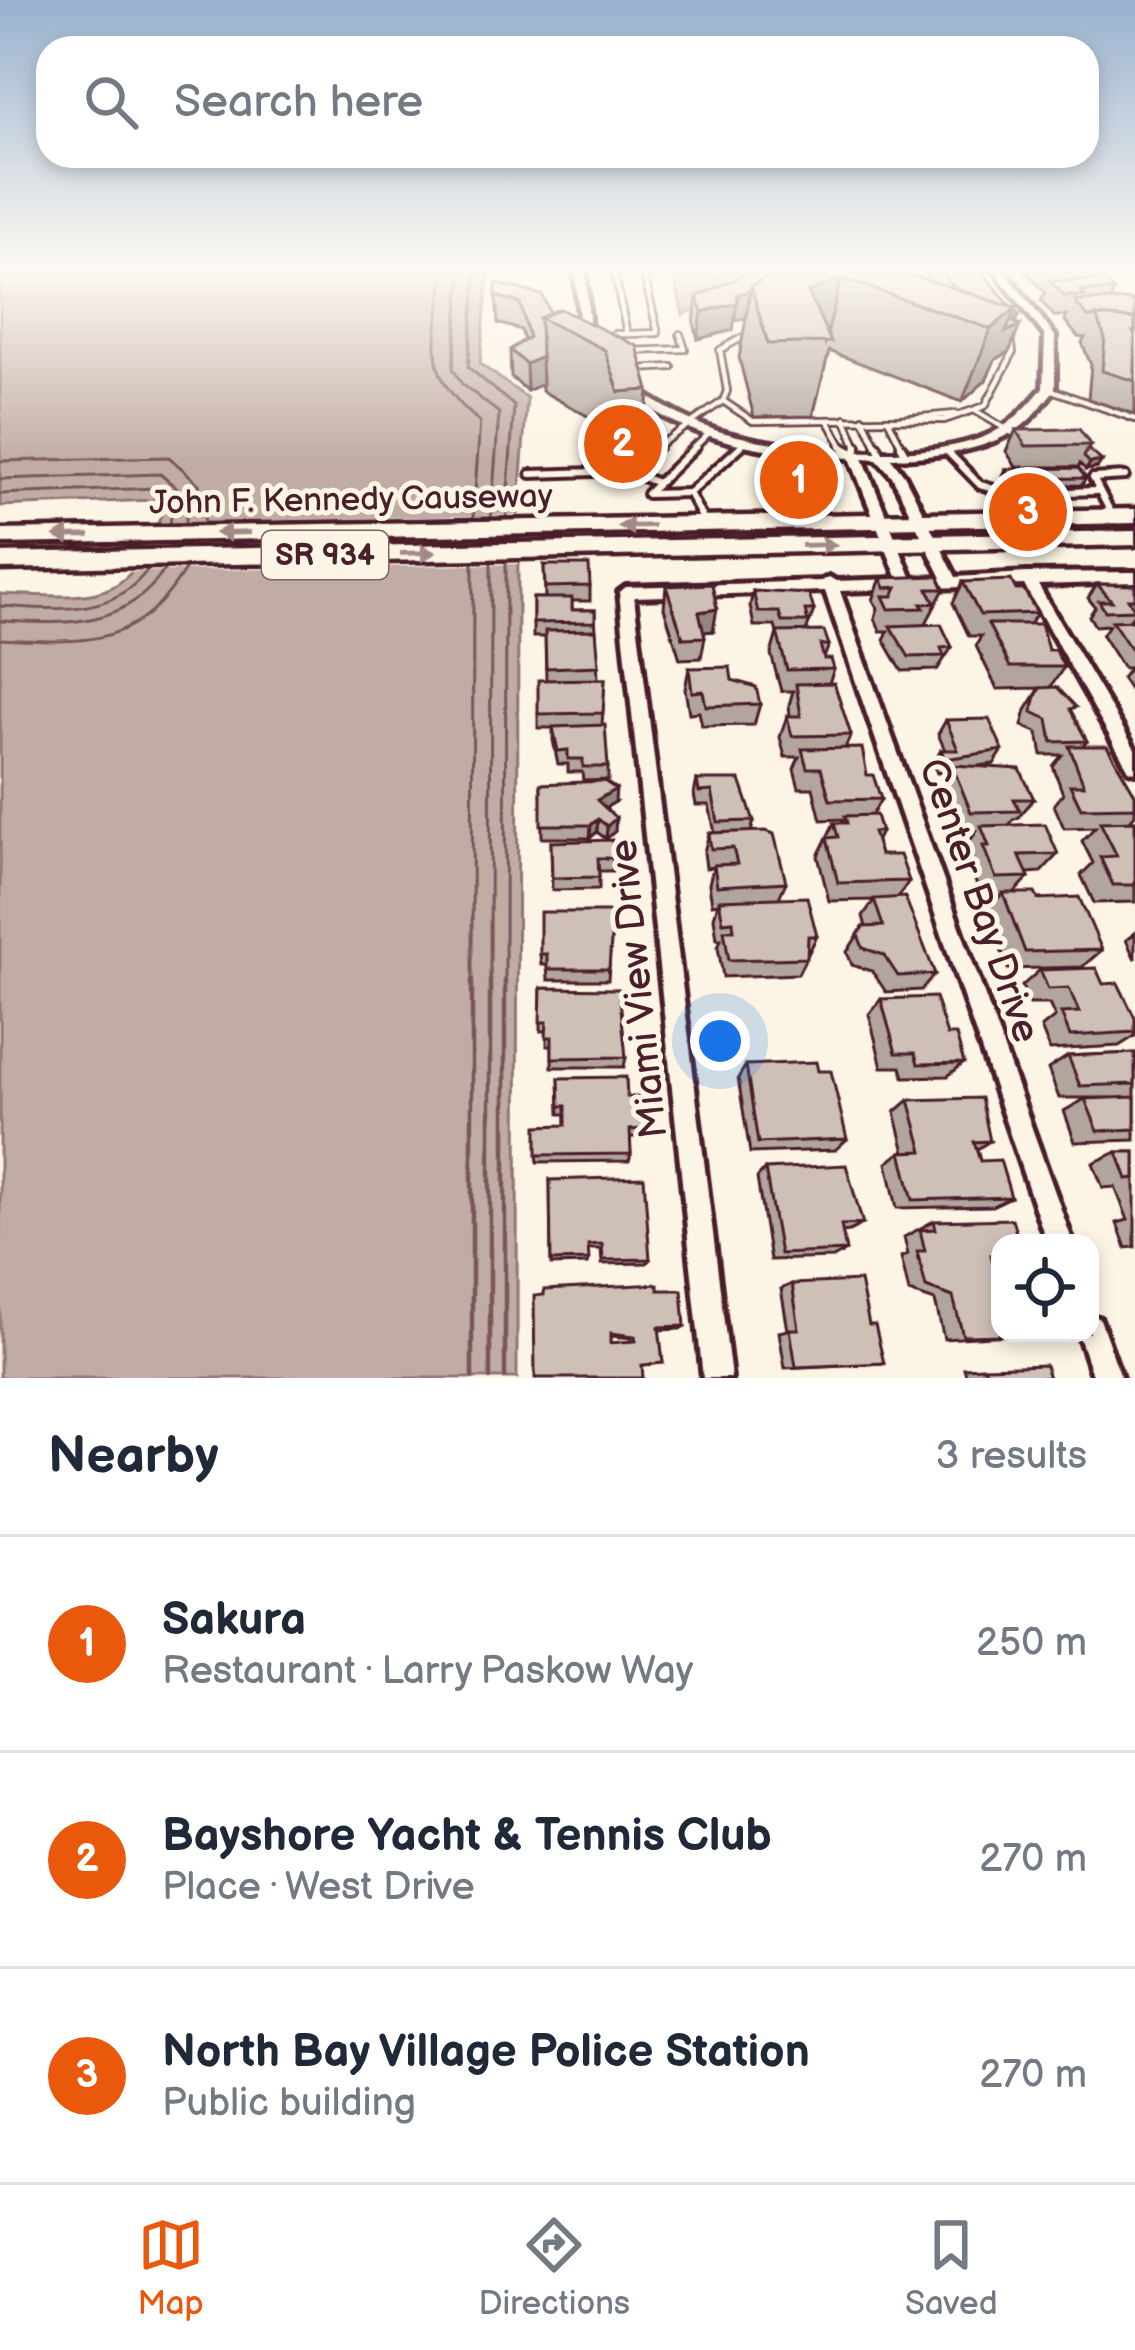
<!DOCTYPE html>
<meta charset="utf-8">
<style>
body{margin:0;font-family:"Balsamiq Sans",sans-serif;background:#f6f6f7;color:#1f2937}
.controls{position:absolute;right:36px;bottom:36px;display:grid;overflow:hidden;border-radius:24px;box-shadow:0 6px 18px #0003}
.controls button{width:108px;height:108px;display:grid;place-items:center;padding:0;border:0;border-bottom:3px solid #e0e1e3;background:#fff;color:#1f2937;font:60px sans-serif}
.you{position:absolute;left:720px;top:1041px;width:42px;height:42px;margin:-30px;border:9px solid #fff;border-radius:50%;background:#1a73e8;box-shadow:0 0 0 18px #1a73e833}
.badge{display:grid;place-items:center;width:78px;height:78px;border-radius:50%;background:#ea580c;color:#fff;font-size:39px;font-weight:700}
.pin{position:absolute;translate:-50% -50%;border:6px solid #fff;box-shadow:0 3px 12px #0006}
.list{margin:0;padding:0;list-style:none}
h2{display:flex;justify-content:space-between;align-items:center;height:156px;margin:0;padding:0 48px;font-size:51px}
h2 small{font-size:39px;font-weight:400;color:#747a83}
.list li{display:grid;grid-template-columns:78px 1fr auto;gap:36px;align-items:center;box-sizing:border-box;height:216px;padding:0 48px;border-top:3px solid #e0e1e3}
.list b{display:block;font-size:45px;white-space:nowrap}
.list p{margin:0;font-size:39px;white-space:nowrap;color:#747a83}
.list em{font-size:39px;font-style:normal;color:#747a83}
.icon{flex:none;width:66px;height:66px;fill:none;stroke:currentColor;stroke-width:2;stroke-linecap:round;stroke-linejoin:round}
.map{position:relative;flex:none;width:1135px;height:1378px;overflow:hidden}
.search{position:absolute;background:#fff;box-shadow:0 6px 18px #0003;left:36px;right:36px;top:36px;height:132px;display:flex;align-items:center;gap:30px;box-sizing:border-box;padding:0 42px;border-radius:36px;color:#747a83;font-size:45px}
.sheet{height:804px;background:#fff}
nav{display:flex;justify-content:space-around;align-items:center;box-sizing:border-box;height:168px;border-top:3px solid #e0e1e3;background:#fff;font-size:33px;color:#747a83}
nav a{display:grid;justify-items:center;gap:6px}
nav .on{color:#ea580c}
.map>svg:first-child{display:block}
.water{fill:#c0aca5;stroke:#917474;stroke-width:3}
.pier{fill:#fcf5e5}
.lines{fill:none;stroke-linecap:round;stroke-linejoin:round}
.shore-far1{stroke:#79575c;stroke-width:3}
.shore{stroke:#79575c;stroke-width:4.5}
.service-far1-casing{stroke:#4a1f2b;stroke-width:10}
.service-casing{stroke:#4a1f2b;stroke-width:14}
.minor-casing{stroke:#4a1f2b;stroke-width:10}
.primary-casing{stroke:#4a1f2b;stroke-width:9}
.path{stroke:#4a1f2b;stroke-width:3;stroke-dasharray:6 6;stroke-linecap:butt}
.service-far1{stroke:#fcf5e5;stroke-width:4.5}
.service{stroke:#fcf5e5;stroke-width:6}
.minor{fill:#fcf5e5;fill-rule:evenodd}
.primary{fill:#fcf5e5;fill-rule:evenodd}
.wall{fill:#b2a59d;stroke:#4a1f2b;stroke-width:3;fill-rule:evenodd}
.shaded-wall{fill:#918680;stroke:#4a1f2b;stroke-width:3}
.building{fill:#cfc0b7;stroke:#4a1f2b;stroke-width:3;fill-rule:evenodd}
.oneway{fill:#a38a88}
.labels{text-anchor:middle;stroke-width:10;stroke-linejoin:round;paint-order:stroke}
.shield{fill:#fcf5e5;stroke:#7f5f63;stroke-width:3}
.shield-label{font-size:30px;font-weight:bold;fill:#4a1f2b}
.street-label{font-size:33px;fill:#4a1f2b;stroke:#fcf5e5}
.near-street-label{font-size:39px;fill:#4a1f2b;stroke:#fcf5e5}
</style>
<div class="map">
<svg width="1135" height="1378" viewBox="0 0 1135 1378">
<rect width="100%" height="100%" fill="#fcf5e5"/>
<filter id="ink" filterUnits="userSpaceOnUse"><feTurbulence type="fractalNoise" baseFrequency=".00833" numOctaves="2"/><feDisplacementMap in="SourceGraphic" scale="24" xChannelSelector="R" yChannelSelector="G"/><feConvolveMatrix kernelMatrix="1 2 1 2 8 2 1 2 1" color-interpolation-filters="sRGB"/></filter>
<g filter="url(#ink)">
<g class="water">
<path d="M0 270H489L480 364 527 398 518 514 517 1378H0V594C94 597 130 610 163 509L155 500 0 506Z"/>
<polygon points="673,270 900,270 928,311 766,274 683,315"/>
</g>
<polygon class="pier" points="519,515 518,564 127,572 151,523"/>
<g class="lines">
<g class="shore-far1">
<path d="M444 270C438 345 417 370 480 422L473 518"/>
<polyline points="462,270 453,369 462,384 499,413 491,518"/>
<polyline points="477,270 468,367 514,406 506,518"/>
<polyline points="0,461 169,457 199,484 205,523"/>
<polyline points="0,479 160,474 186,496 186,524"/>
<polyline points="0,494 157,488 173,504 170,524"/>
<path d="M0 606C54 609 113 618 148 569"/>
<path d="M0 621C65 624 126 629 165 569"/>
<path d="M0 639C86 643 137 649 186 568"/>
<polyline points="472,983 473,562"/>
<polyline points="490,983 491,562"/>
<polyline points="505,983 506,561"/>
</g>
<g class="shore">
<polyline points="472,1378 472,980"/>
<polyline points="490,1378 490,980"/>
<polyline points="505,1378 505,980"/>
</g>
<defs>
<g id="service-far1">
<polygon points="614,271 643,271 658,333 627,334"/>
<polyline points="618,344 614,334 627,334"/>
<polyline points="630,351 685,349 680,334"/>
<polyline points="635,369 672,367"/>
<polyline points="1049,389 1135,419"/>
<polyline points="723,401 727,391 720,350 750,333"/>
<polyline points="723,401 753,421 888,419"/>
<polyline points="639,410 654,420 643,433 655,448 723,401"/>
<polyline points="974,410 1023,439"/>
<polyline points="845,418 858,449"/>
<polyline points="863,418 878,449"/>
<polyline points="899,419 955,414"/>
<polyline points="828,420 844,449"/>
<polyline points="693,449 710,432"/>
<polyline points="737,449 746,441"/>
<polyline points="903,449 888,419 944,420 985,406 1013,353 1011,338"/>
</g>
<g id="service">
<polyline points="653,446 658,446"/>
<polyline points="841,446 855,454"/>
<polyline points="877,446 881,455"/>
<polyline points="901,446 905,453"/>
<polyline points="946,450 980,485 1012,494 1024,516"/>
<polyline points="855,454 857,446"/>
<polyline points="531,474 626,471 658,483"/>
<polyline points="689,493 647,494 696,446"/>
<polyline points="1012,494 1096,491"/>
<polyline points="1112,515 1093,478 1125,476"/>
<polyline points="705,523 689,493 741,446"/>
</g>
<g id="minor">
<polygon points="575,270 585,270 591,343 586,346 581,343"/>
<path d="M994 270H1004L1055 336V389C1045 401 1035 416 1022 426 985 452 934 457 891 458L904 475 956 577 1027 573 1135 572V582L1038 585 1135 749V772L1129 770 1024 585 840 591 1073 1243H1047L825 591 634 597 731 1378H703L619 592 626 587 822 581 829 577 836 581 898 579 850 458C773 454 686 442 625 391L635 389C661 405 689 422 718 431 788 451 919 464 986 436 1011 425 1026 408 1043 388L1045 336ZM863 458 877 459 892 476 942 578 912 579Z"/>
<polygon points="1090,1315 1100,1319 1121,1378 1093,1378 1078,1333 1090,1333"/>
</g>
<g id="primary">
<polygon points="1135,509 1135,523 0,544 0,530"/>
<polygon points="1135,531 1135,545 0,569 0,553"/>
</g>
</defs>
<use href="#service-far1" class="service-far1-casing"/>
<use href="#service" class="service-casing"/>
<use href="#minor" class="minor-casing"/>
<use href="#primary" class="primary-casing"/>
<polyline class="path" points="708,270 710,276 721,276 725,287"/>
<use href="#service-far1" class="service-far1"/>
<use href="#service" class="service"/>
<use href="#minor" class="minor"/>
<use href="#primary" class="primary"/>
</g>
<g class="wall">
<polygon points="754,270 924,279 927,270 981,270 1011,307 1016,308 1015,323 1020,325 1009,352 995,360 986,380 962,402 829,351 813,416 754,417 739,358 746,318 734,321 733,330 698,339 694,323 697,297"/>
<polygon points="1025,270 1108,270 1103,280 1114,291 1110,300 1135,304 1135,414 1088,399 1091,365 1082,343 1085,338 1078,337 1065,321 1067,316 1054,316 1041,301 1045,293"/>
<polygon points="496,296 550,313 560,309 649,390 643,465 615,467 602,424 542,391 542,384 527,391 511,377 510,350 524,340 521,330 498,323"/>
<polygon points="1016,430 1091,445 1088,449 1097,468 1086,470 1080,464 1079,467 1016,467 1006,451"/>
<polygon points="1006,469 1086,478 1082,485 1009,486 1003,476"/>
<polygon points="544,565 590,586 590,601 572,601 572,610 595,610 598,679 605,679 602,725 608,767 608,780 583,781 582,772 568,772 568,764 558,764 553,740 553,728 538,728 538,714 546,680 545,637 533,637 533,598 545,598"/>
<polygon points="881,578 944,589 925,625 952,647 937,670 902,671 884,640 888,631 880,631 875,618 878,609 873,600"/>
<polygon points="963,582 1016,590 1037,613 1030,624 1048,650 1064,667 1050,688 1072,713 1087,741 1083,746 1135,794 1135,815 1129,822 1135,821 1135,902 1094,903 1081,875 1093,863 1082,841 1095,827 1064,828 1054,805 1063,794 1053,766 1062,755 1042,755 1038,733 1022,726 1026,710 1040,688 997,689 976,646 981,636 969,636 953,603"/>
<polygon points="1097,584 1135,585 1135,613 1129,620 1135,620 1135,690 1130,690 1122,678 1130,668 1123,668 1102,635 1109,625 1095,626 1089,616 1095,607 1088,598"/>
<polygon points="666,586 713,631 704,632 705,637 701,658 680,659 664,608"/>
<polygon points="753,591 814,610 806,632 829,645 824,658 834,669 829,683 851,735 845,748 867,775 881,799 872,815 881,832 876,842 880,855 909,881 898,897 935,974 921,990 886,992 872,971 852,965 847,952 863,927 866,927 863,916 874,900 829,901 818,856 834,823 842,823 844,819 821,820 813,788 799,788 794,769 799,757 785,757 780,737 787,716 790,716 789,705 793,691 781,691 771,654 777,633 775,626 754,626 750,606"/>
<polygon points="689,668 732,680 760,704 754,725 702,726 699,712 689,713 685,689"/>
<polygon points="946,720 1003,750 994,764 978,766 1034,799 1018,818 1014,819 1009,825 1058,854 1041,872 1027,873 1029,877 1014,893 1038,899 1102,950 1082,967 1008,969 987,911 1000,896 981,896 969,865 973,860 967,845 977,831 958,832 940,785 949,771 937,773 933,764 941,750 945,750 938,734"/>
<polygon points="697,780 754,821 751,832 786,882 779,898 817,936 798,974 723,977 718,947 721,939 717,939 714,917 718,903 712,904 709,884 713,867 706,868 704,852 709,833 715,833 709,805 696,805 694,794"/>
<polygon points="541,784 615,802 605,808 615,831 606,839 597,832 590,838 542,838"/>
<polygon points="551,842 613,858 612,871 599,871 599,889 552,890"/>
<polygon points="613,912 608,980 548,980 547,965 541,965 540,954"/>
<polygon points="1135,933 1135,959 1126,940"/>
<polygon points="1040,970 1103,984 1135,1018 1135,1036 1119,1046 1050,1050 1041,1028 1055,1017 1049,1004 1029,1004 1022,986"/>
<polygon points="541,988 626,1057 624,1067 552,1067 552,1046 547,1046 547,1031 541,1031"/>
<polygon points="881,999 947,1035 964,1063 948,1076 904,1077 901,1067 882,1067 869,1014"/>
<polygon points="1135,1053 1135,1140 1075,1142 1064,1111 1085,1099 1111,1098 1059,1098 1048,1069 1068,1056"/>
<polygon points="746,1065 818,1071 847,1139 835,1150 750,1153 738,1078"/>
<polygon points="559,1078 627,1097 645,1129 643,1137 630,1137 631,1154 629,1161 538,1162 537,1155 566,1125 566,1114 560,1114"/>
<polygon points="909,1100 990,1141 977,1149 980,1161 1011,1197 992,1206 897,1208 887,1163 901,1152 905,1152 895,1112"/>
<polygon points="1117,1152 1135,1152 1135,1247 1126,1248 1117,1223 1128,1220 1115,1187 1103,1188 1093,1163"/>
<polygon points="765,1169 863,1224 849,1231 842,1232 846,1251 833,1258 770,1260 757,1178"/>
<polygon points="550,1180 650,1259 647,1263 602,1264 601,1249 588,1249 588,1264 551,1265"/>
<polygon points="934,1221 1000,1243 1000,1260 992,1261 1009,1335 944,1339 935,1301 909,1292 901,1257 908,1254 904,1237"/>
<polygon points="792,1284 869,1325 884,1363 785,1368 779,1332 788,1330 781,1289"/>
<path d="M658 1290 685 1326 680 1329 659 1330 663 1363 535 1378ZM611 1336 632 1338V1341L611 1343Z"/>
<polygon points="984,1367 1049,1378 967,1378 964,1368"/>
</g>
<g class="shaded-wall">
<polygon points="841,278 825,343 808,292"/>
<polygon points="750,291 746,318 734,321 738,294"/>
<polygon points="737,303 733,330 698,339 702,312"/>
<polygon points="1016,308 1006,332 1011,321 1019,315 1013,329 1020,325 1009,352 995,360 986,380 962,402 991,329"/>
<polygon points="541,357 542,384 527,391 526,364"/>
<polygon points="1102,461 1097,468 1086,470 1090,463"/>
<polygon points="717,609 713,631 695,633 699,612"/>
<polygon points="616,789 615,802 596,813 597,800"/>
<polygon points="616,818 615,831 606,839 607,826"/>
<polygon points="598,819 597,832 590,838 591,825"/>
</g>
<g class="building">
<polygon points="754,270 782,270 751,286 750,291 738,294 737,303 702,312 697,297"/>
<polygon points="782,270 896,270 1016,308 991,329 841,278 808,292 831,342 768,344 751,286"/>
<polygon points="940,270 981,270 1011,307 954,288"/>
<polygon points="1104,280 1114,291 1081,291 1085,296 1064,296 1050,281"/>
<polygon points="496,283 542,295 550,313 540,318 541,357 526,364 510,350 529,337 520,303 496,296"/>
<polygon points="1131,300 1135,304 1135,319 1088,317 1074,301"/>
<polygon points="560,309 637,346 649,390 619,392 605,350 540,318"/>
<polygon points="1015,311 1019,315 1011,321 1020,325 1006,332"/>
<polygon points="1096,316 1135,319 1135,332 1133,332 1135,335 1135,381 1102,371 1105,338"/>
<polygon points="1079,429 1091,445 1026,446 1016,430"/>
<polygon points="1088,449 1102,461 1090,463 1084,457"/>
<polygon points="1078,468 1086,478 1012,479 1006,469"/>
<polygon points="544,565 589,565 590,586 545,587"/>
<polygon points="938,576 944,589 928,589 935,603 921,604 924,608 889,609 883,596 893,596 897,587 885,588 881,578"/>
<polygon points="1011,580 1016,590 1024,590 1037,613 980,615 963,582"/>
<polygon points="712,584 717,609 699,612 705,637 683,638 666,586"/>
<polygon points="1097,584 1135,585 1135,599 1128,599 1135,610 1105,611 1099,601 1112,601"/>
<polygon points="753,591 809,594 814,610 805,610 808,622 782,622 779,612 758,612"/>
<polygon points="533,598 572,598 572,610 595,610 595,622 533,623"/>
<polygon points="1135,620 1135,654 1134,654 1112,621"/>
<polygon points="941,624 952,647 941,648 944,656 909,657 890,626"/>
<polygon points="988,624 1041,624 1048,650 1055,650 1064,667 1010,667"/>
<polygon points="596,630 599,666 546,668 545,631"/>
<polygon points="824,631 829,645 820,645 824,659 831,659 834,669 787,670 777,632"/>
<polygon points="730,667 732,680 756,687 760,704 706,706 703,691 692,692 689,668"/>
<polygon points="605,679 603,713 538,714 538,680"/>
<polygon points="834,683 851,735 792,736 787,716 801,716 796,684"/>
<polygon points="1057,687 1076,707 1070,709 1087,741 1052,742 1048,719 1032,712 1036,696 1040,688"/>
<polygon points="989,719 1003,750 945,759 941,750 958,750 946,720"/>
<polygon points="605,725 608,767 583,767 583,759 568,759 568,750 558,751 553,727"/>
<polygon points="1069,746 1107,746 1135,794 1135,807 1081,808 1070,785 1084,785"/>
<polygon points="862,748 867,775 873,775 881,799 830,800 821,768 807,768 802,749"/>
<polygon points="952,765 1020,769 1034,799 1014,799 1020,811 971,812"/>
<polygon points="697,780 740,780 754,821 718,822 712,791 699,792"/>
<polygon points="604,781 616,789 597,800 616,818 607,826 598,819 591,825 541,825 541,784"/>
<polygon points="876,815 881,832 873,832 880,855 900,855 909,881 838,883 827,838 838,837 834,823 847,823 845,816"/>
<polygon points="1135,821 1135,885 1113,885 1100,857 1117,856 1100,822"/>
<polygon points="1045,824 1058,854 1019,855 1029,877 996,878 983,846 989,846 981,826"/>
<polygon points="766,831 774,834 786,882 717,886 714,865 737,864 733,848 711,849 709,833"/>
<polygon points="612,840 613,858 598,858 599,877 552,878 551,842"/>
<polygon points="1003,893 1035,893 1038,899 1079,897 1102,950 1025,952"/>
<polygon points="807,897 817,936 808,936 807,958 729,960 724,930 734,930 733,921 723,922 719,900"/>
<polygon points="905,897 935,974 898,976 884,955 863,948 858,935 863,927 883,926 874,899"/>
<polygon points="540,912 613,912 609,969 547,969 547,954 540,954"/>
<polygon points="1096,968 1103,984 1118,983 1135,1018 1135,1032 1070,1036 1061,1013 1079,1012 1069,988 1048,989 1040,970"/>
<polygon points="541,988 619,989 626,1057 552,1058 552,1037 546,1037 547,1022 540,1022"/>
<polygon points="935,997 947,1035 956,1035 964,1063 918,1064 915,1053 896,1053 881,999"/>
<polygon points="1135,1053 1135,1086 1134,1084 1080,1086 1068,1056"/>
<polygon points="816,1062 818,1071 831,1071 847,1139 758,1143 746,1065"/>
<polygon points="626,1077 627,1097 643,1097 645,1129 630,1130 631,1154 537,1155 537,1126 566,1125 566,1106 560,1106 559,1078"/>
<polygon points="1135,1097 1135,1129 1098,1131 1085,1099"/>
<polygon points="981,1098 990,1141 974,1142 980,1161 1000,1160 1011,1197 913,1200 901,1152 923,1151 909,1100"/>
<polygon points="1117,1152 1135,1152 1135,1178 1127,1179"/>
<polygon points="846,1165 863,1224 841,1225 846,1251 780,1254 765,1169"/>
<polygon points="644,1177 650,1259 603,1260 602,1244 588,1245 589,1260 551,1261 550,1180"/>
<polygon points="1012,1219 1019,1243 1000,1243 1000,1255 991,1255 1000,1295 1000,1333 1009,1333 1009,1335 963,1336 953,1297 926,1287 917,1251 925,1251 920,1230 936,1229 934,1221"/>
<polygon points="860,1281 869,1325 875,1325 884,1363 796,1367 790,1329 799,1329 792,1284"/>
<path d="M658 1284V1290H682L685 1326 659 1327 663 1363 642 1365 643 1378H535L534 1296 544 1295V1290ZM611 1333 635 1336 636 1341 611 1343Z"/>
<polygon points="1045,1365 1049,1378 988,1378 984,1367"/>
</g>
<defs><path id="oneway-solid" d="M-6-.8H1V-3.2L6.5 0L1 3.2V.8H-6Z" transform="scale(3)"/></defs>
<g class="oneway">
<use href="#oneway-solid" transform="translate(636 526) rotate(179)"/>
<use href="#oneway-solid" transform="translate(233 533) rotate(179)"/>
<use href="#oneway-solid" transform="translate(72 536) rotate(179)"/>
<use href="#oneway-solid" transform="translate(819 545) rotate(-1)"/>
<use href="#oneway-solid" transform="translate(418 553) rotate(-1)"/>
</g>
</g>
<linearGradient id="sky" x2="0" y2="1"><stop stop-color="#98b1cd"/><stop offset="0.58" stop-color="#fefaf3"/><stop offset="1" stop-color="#fefaf3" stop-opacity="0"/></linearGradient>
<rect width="1135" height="463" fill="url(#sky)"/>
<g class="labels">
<rect class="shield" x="262" y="531" width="126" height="48" rx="9"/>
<g class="shield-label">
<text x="325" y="565">SR 934</text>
</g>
<g class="street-label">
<text transform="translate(351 498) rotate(-1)" y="12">John F. Kennedy Causeway</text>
</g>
<g class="near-street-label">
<text transform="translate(981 900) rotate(71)" y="14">Center Bay Drive</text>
<text transform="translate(637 989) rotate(-96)" y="14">Miami View Drive</text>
</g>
</g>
</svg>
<div class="controls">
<button><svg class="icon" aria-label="locate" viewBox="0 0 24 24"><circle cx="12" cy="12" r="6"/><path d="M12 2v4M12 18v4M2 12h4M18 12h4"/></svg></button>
</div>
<div class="you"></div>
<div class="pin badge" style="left:799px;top:480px">1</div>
<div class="pin badge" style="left:623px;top:444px">2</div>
<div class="pin badge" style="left:1028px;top:512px">3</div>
<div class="search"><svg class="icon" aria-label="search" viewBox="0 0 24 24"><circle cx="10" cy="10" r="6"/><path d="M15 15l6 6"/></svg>Search here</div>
</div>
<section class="sheet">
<h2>Nearby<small>3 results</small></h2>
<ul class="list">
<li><span class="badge">1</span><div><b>Sakura</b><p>Restaurant · Larry Paskow Way</p></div><em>250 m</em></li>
<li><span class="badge">2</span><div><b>Bayshore Yacht &amp; Tennis Club</b><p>Place · West Drive</p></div><em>270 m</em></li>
<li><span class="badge">3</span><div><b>North Bay Village Police Station</b><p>Public building</p></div><em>270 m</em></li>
</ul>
</section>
<nav>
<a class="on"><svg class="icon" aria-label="map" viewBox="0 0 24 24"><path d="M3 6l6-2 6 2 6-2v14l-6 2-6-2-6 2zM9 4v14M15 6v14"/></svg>Map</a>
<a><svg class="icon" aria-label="directions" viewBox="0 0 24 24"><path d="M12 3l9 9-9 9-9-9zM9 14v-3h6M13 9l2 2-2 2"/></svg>Directions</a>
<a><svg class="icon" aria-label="saved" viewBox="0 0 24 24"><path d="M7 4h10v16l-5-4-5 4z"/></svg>Saved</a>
</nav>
